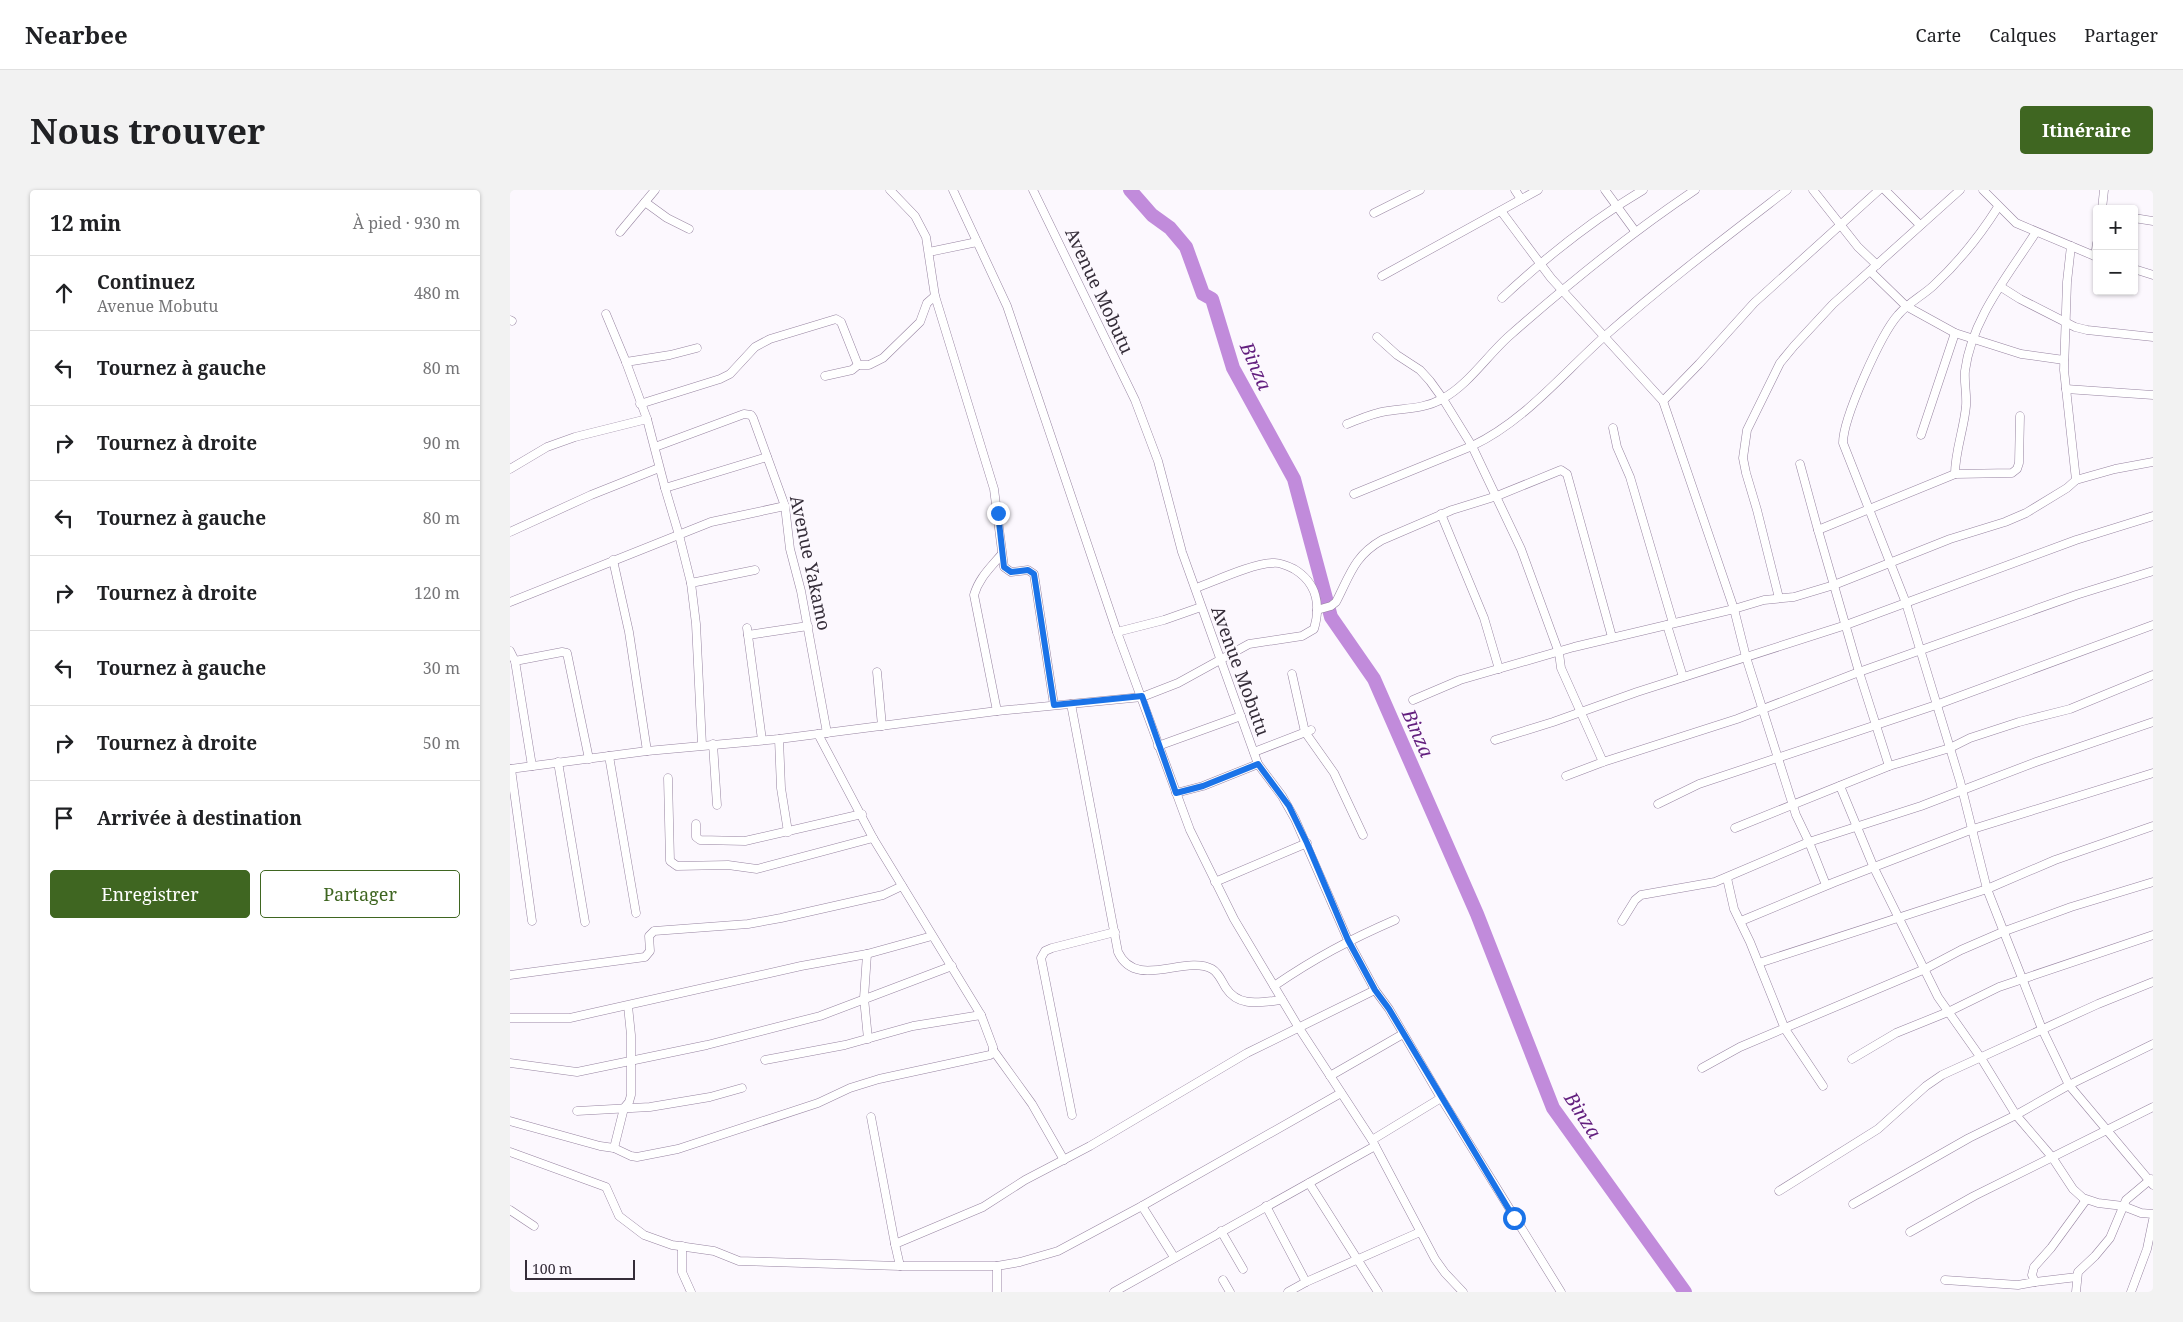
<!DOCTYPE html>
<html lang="fr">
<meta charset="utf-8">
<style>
body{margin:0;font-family:"Noto Serif",serif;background:#f2f2f2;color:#202124}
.controls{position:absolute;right:15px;top:15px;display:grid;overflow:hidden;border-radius:5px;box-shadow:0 1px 4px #0004}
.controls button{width:45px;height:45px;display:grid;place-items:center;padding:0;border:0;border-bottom:1px solid #e0e0e0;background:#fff;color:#202124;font:25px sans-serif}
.scale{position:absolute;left:15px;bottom:12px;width:110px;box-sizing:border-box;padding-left:5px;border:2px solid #352d39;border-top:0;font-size:14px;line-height:18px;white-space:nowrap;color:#352d39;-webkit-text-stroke:4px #fcf8fe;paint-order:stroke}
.stop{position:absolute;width:15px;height:15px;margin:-11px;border:4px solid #1a73e8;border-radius:50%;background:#fff}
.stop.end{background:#1a73e8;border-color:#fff;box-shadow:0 1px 5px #0008}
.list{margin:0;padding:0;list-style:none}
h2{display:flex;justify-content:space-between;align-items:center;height:65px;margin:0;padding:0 20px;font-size:21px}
h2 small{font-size:16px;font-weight:400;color:#757577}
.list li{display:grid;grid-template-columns:32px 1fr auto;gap:15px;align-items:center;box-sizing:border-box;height:75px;padding:0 20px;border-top:1px solid #e0e0e0}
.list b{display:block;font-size:19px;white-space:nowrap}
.list p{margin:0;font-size:16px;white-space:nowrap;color:#757577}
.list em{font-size:16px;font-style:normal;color:#757577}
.actions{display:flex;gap:10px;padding:15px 20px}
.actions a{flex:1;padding:11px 0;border:1px solid #3f6621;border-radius:5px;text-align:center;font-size:18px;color:#3f6621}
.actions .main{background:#3f6621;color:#fff}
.icon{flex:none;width:28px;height:28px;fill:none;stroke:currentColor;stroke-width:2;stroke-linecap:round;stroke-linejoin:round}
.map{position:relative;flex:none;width:1643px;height:1102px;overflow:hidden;border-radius:5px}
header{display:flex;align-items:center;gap:30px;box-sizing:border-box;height:70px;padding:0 25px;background:#fff;border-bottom:1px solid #e0e0e0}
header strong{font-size:24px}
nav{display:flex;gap:28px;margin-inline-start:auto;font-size:18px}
.intro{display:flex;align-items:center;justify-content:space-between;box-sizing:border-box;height:120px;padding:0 30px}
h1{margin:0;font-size:35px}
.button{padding:12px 22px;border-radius:5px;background:#3f6621;color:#fff;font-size:18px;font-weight:700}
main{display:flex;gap:30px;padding:0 30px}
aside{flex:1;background:#fff;border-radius:5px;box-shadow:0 1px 4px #0004}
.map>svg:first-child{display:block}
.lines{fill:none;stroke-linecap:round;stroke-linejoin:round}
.river{stroke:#c18bdb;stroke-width:14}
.street-casing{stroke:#9784a1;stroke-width:9}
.street{stroke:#fff;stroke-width:8}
.route{stroke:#1a73e8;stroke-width:6}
.labels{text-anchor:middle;stroke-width:5;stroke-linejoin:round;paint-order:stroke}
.street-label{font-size:18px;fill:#352d39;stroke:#fcf8fe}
.water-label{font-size:19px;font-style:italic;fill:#621e7e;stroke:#fcf8fe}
</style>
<header>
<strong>Nearbee</strong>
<nav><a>Carte</a><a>Calques</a><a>Partager</a></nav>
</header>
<div class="intro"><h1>Nous trouver</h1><a class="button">Itinéraire</a></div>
<main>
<aside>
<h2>12 min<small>À pied · 930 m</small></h2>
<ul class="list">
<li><svg class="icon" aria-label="ahead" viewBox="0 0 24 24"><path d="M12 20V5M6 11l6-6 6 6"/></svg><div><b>Continuez</b><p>Avenue Mobutu</p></div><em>480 m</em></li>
<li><svg class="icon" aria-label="left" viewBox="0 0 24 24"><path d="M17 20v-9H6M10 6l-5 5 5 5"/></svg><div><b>Tournez à gauche</b></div><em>80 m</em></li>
<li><svg class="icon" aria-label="right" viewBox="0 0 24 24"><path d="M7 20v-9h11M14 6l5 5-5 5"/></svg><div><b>Tournez à droite</b></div><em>90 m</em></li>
<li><svg class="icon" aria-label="left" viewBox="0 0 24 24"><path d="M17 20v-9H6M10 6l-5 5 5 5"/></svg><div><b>Tournez à gauche</b></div><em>80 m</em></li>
<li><svg class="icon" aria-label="right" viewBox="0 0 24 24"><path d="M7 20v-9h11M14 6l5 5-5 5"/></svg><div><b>Tournez à droite</b></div><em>120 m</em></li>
<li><svg class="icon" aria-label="left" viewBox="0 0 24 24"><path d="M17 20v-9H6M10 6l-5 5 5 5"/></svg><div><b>Tournez à gauche</b></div><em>30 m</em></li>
<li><svg class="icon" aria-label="right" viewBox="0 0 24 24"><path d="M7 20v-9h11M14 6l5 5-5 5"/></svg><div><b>Tournez à droite</b></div><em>50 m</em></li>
<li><svg class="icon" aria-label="arrive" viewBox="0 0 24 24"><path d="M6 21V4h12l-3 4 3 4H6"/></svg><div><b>Arrivée à destination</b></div></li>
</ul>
<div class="actions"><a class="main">Enregistrer</a><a>Partager</a></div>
</aside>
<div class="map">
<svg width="1643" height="1102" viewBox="0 0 1643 1102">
<rect width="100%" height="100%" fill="#fcf8fe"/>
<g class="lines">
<polyline class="river" points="620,0 642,25 660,38 676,57 693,104 702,109 723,178 784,289 821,427 864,489 967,724 1043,918 1175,1102"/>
<defs>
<g id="street">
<polyline points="380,0 405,26 416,47 425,106 484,299 494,377 501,382 518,380 524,384 544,515"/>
<polyline points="443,0 497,116 607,442 680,640 724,729 789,838 862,950 925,1069 935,1083 953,1102"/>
<polyline points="523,0 625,210 648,271 672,362 748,574 772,606 785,629 838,750 865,800 879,819 931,908 1051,1102"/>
<polyline points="1005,0 1011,9"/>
<polyline points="1095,0 1125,41"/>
<polyline points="1303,0 1348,57 1367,75"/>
<polyline points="1375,0 1410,35"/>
<polyline points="1473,0 1506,33 1587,67"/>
<polyline points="135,12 157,28 179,39"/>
<path d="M1488 17C1469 47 1449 72 1423 96 1412 106 1398 113 1388 125 1371 144 1333 228 1333 253L1396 413 1450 591 1477 699 1532 839 1559 895 1643 995"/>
<polyline points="1592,19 1594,0"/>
<polyline points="991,21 1041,88 1153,211 1224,419 1236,467 1286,625 1299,652 1411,616 1526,572 1643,532"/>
<polyline points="864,23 910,0"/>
<polyline points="1624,28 1643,31"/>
<polyline points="110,42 145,0"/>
<polyline points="1561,56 1557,92 1554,180 1566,290"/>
<polyline points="419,62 467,52"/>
<polyline points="1585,66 1587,53"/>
<polyline points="1624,79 1643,85"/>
<polyline points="1360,81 1396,116 1445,143 1511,164 1554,170"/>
<polyline points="872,86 1028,0"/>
<polyline points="1491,97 1510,109 1565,137 1577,140 1643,147"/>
<path d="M992 108C1036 67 1082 30 1133 0"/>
<polyline points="96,124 116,172 137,229 155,298 169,345 181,393 186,434 192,555"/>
<polyline points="0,130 2,131"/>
<polyline points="867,147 887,165 910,180 920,191 933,209 962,256 1011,359 1049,463 1051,478 1093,572"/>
<polyline points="116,172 160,165 187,158"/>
<polyline points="315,186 342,180 348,175 359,175 373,168 410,132 417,113 425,106"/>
<polyline points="1556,199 1643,205"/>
<polyline points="1153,211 1189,174 1244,113 1369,0"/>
<polyline points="130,214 210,189 220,184 245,157 260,149 326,129 331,132 348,175"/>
<path d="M837 234C850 229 863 223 877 221 895 218 914 219 932 209 958 195 976 167 998 147 1057 95 1119 44 1185 0"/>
<polyline points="1103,238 1107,257 1120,287 1163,433"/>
<polyline points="1411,245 1445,143"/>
<polyline points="145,257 234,224 241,225 243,228 275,316 280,359 291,401 317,543"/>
<polyline points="1290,274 1308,340"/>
<polyline points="0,279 37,257 65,247 137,229"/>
<path d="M1445 284C1445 261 1454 239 1456 216 1457 204 1454 193 1455 181 1462 128 1498 86 1526 42"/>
<polyline points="155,298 257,267"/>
<path d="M844 304 962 256C1015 231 1053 183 1096 145 1154 94 1216 47 1277 0"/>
<polyline points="931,324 974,428 989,479"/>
<polyline points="0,342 81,305 149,278"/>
<polyline points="103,370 119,442 137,561"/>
<polyline points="181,393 245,380"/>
<polyline points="1269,408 1247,320 1236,283 1233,268 1237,240 1270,173 1284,156 1323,114 1450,0"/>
<polyline points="0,412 201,332 275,316"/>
<path d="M807 420 821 416 826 412C840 385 844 366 872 350L942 320 987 306 1051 280 1057 284 1102 447"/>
<polyline points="1157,435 1173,487"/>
<polyline points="237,438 252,550"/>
<polyline points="607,442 654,430 691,417"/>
<polyline points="238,445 298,436"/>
<polyline points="0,461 5,471 22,576"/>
<polyline points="5,471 52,462 57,463 79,569"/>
<polyline points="367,482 372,536"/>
<polyline points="782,484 795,542 824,583 853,645"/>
<polyline points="903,510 950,490 1064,457 1224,419 1254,410 1284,407 1324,395 1440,349 1495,332 1516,323 1557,298 1566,290 1605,279 1643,272"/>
<path d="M561 514 608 762C626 801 675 764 702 779 709 783 712 792 716 798 729 818 751 812 772 810"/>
<path d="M487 521 464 405C469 388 480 378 491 365"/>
<polyline points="269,549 271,598 278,642"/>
<polyline points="985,550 1043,532 1127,502 1336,435 1566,350 1643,326"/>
<polyline points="203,554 207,615"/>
<polyline points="648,556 731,526"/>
<polyline points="744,562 801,540"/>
<polyline points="99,566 126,723"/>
<polyline points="48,572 75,732"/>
<polyline points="1379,576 1349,482 1308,340 1445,284 1502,283 1507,279 1509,273 1510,226"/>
<path d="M0 579 137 561 269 549 487 521 632 507 668 493 739 454 792 446 804 439C811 415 807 393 784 379 778 376 770 372 763 373 744 373 705 391 686 398"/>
<polyline points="1,579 22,731"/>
<polyline points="1056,586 1093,572 1227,529 1349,482 1566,405 1643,381"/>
<polyline points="158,588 160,671 167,676 218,675 247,679 363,648"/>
<polyline points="1330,596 1364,678 1428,807 1471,868 1506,925 1542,967 1563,999 1573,1008 1588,1013 1613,1016 1631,1023 1643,1024"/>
<polyline points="666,603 693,596 748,574"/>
<polyline points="1148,614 1189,594 1426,515 1643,435"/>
<polyline points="186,634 186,647 190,650 235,651 352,624"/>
<polyline points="1225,638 1379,576 1440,558 1460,548 1509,532 1560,519 1643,485"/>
<polyline points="1217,688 1224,719 1240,752 1275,839 1313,896"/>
<polyline points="705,692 797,653"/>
<polyline points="1112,731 1125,710 1131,705 1205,692 1299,652 1316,695"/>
<polyline points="1231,731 1325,692 1463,639 1643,583"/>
<polyline points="357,764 354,808 358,849"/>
<polyline points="1249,773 1477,699 1545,670 1643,636"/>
<polyline points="0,785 135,767 140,761 139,746 144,741 238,734 271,728 373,705 392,696"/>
<path d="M764 796C805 768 839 750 885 730"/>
<polyline points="0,828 60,828 291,776 357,764 422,746"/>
<polyline points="483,860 522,914 554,970"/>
<polyline points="1342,869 1386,843 1438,822 1489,797 1643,745"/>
<polyline points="255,870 335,855 403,836 471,825"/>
<polyline points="0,873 67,882 197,855 310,826 442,776"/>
<polyline points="1192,878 1230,857 1415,779 1451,760 1495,741 1561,717 1643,692"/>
<polyline points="820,886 893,844"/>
<polyline points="67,921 140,917 200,907 232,898"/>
<polyline points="562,925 531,768 535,761 542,758 605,742"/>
<polyline points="361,927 385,1054"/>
<polyline points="0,931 90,956 104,958 121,966 127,967 168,959 308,913 340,898 369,889 480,865 483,863 483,857 471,825 363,648 308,544"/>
<polyline points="862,950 931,908"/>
<polyline points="104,958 114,918 119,912 121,905 121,845 118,816"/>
<polyline points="0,962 96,997 109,1026 134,1045 162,1055 204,1061 229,1071 390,1076 487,1076 510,1072 548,1061 632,1016 831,903"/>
<polyline points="799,993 868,1102"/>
<polyline points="1269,1001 1368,939 1416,896 1432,885 1588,814 1643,792"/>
<polyline points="1343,1014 1459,948 1506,925 1559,895 1643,854"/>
<polyline points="632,1016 664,1067"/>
<polyline points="756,1016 796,1092"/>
<polyline points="0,1020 24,1036"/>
<polyline points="711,1041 733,1079"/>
<polyline points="1400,1042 1464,1006 1643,917"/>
<polyline points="172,1056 172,1082 181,1102"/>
<polyline points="390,1076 385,1054 473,1017 515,990 580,956 737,863 865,800"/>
<polyline points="713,1090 720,1102"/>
<polyline points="1435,1090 1508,1095 1525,1092 1522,1085 1524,1077 1541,1058 1576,1010"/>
<polyline points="1525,1092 1567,1087"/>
<polyline points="487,1102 487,1076"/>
<polyline points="604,1102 865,956"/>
<polyline points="778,1102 796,1092 910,1042"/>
<polyline points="1566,1102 1568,1082 1585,1066 1600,1048 1616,1010 1641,989"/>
<polyline points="1621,1102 1637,1059 1643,1030"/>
</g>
</defs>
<use href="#street" class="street-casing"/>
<use href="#street" class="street"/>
</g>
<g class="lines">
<polyline class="route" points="488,323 494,377 501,382 518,380 524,384 544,515 632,506 666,603 693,596 748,574 779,616 797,653 838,750 865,800 879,819 1004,1028"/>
</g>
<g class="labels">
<g class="street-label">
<text transform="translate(589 101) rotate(65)" y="6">Avenue Mobutu</text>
<text transform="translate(300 373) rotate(78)" y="6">Avenue Yakamo</text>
<text transform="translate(730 481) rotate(70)" y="6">Avenue Mobutu</text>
</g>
<g class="water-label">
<text transform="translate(746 176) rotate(66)" y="7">Binza</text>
<text transform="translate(908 543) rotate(66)" y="7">Binza</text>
<text transform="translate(1073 925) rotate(57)" y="7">Binza</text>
</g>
</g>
</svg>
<div class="controls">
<button>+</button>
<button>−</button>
</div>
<div class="scale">100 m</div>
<div class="stop" style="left:1004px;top:1028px"></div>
<div class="stop end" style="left:488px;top:323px"></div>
</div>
</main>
